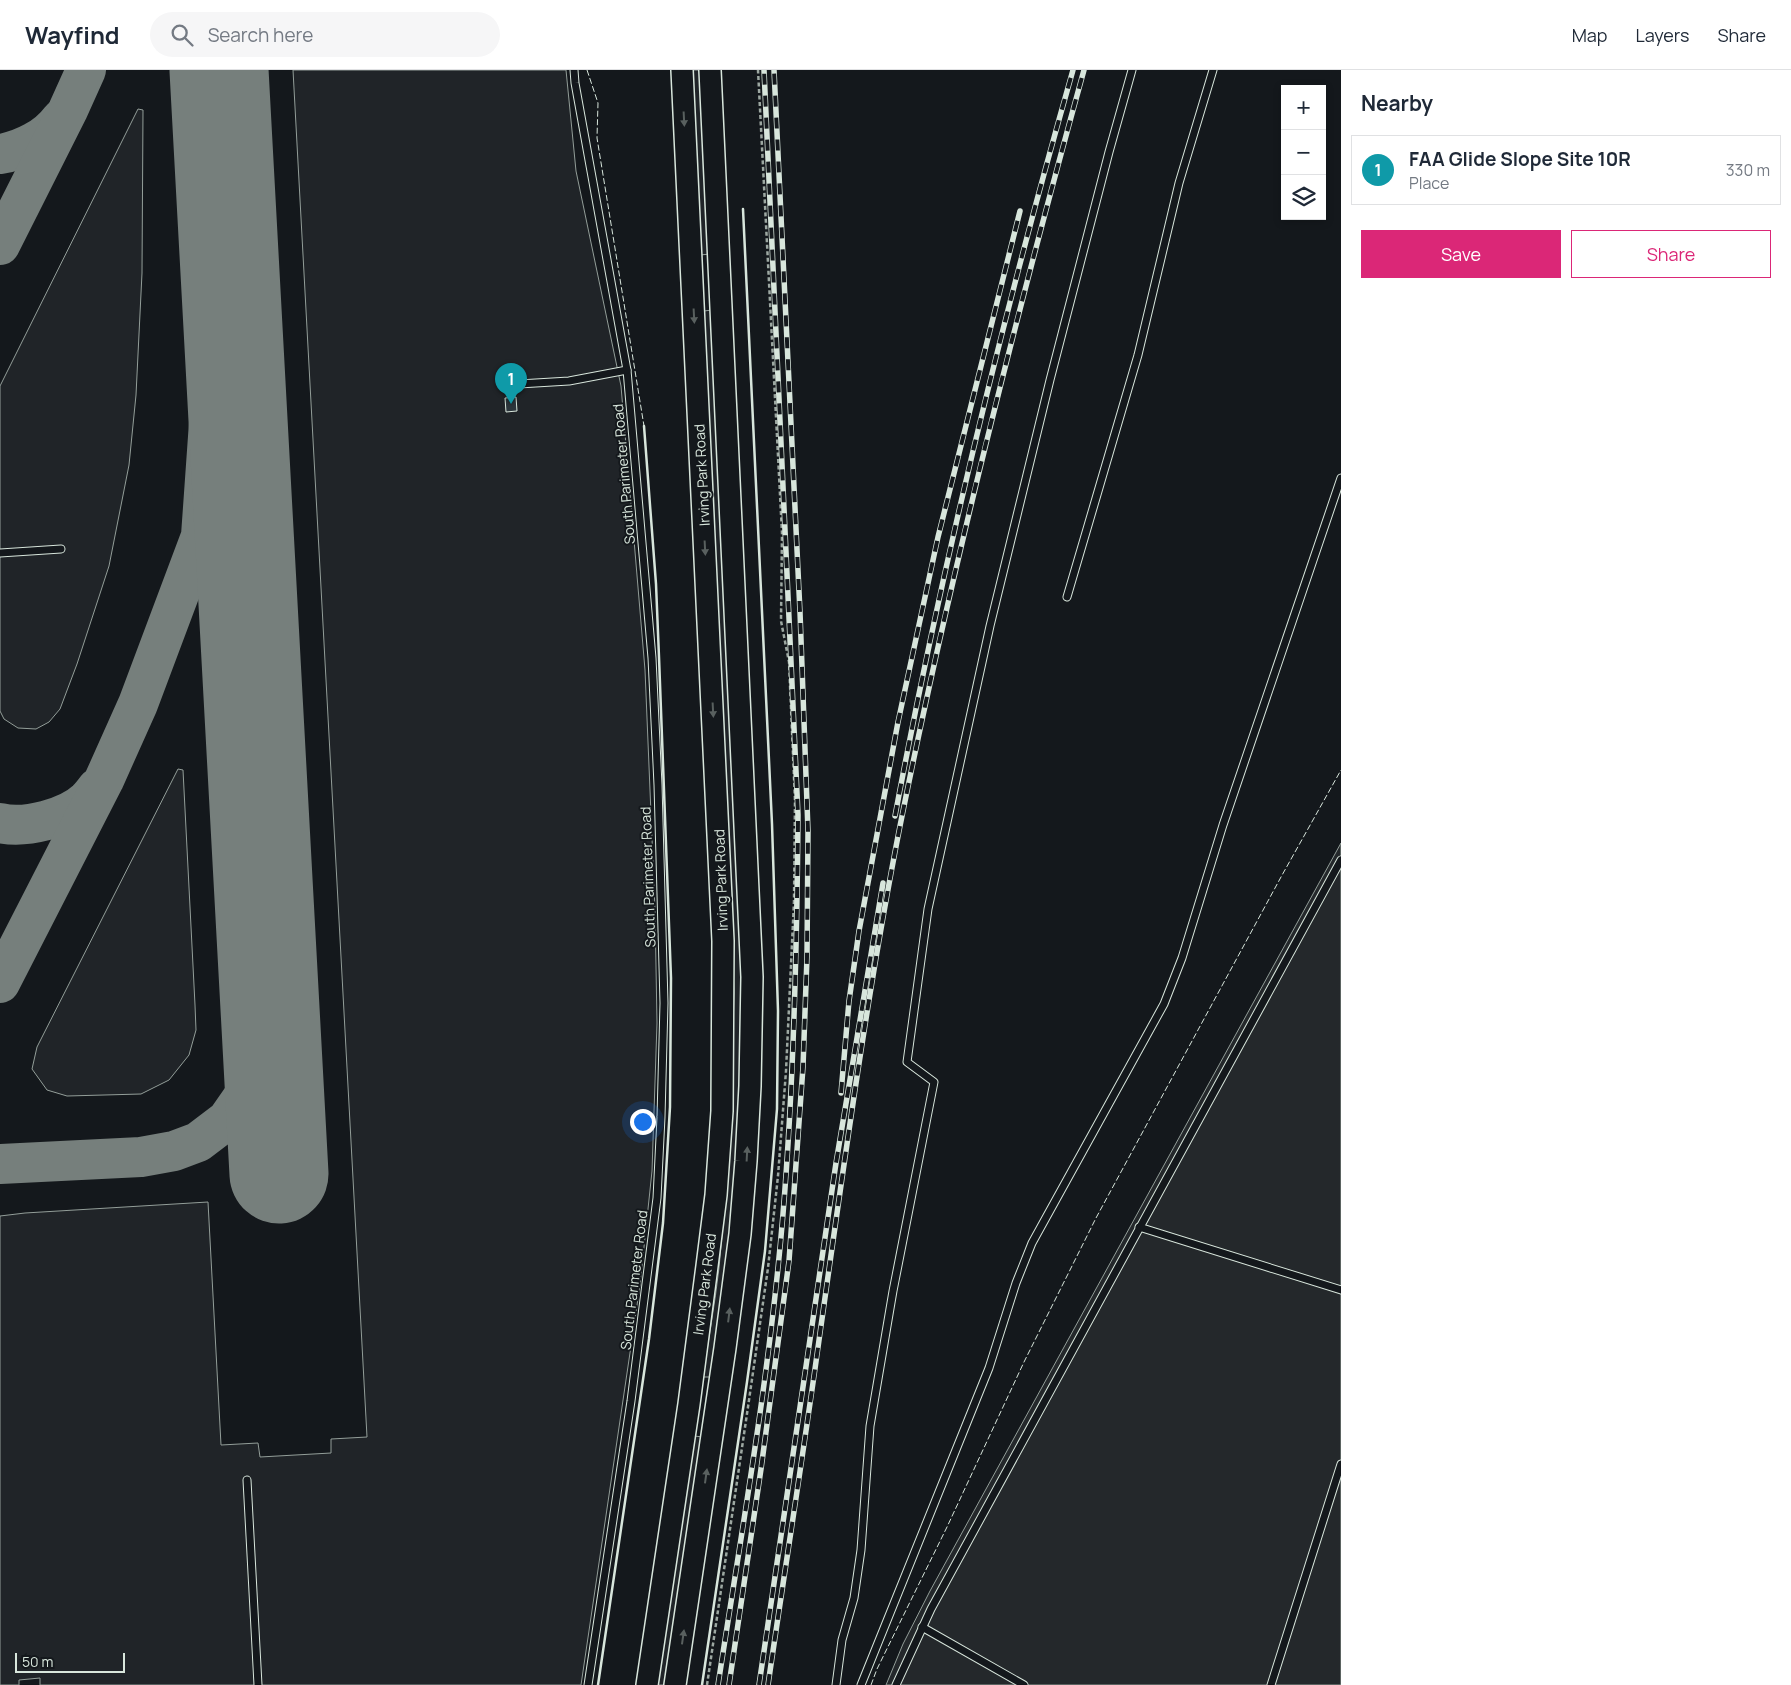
<!DOCTYPE html>
<meta charset="utf-8">
<style>
body{margin:0;font-family:Manrope,sans-serif;background:#f6f6f7;color:#1f2937}
.controls{position:absolute;right:15px;top:15px;display:grid;overflow:hidden;border-radius:0px;box-shadow:0 2px 8px #0003}
.controls button{width:45px;height:45px;display:grid;place-items:center;padding:0;border:0;border-bottom:1px solid #e0e1e3;background:#fff;color:#1f2937;font:25px sans-serif}
.scale{position:absolute;left:15px;bottom:12px;width:110px;box-sizing:border-box;padding-left:5px;border:2px solid #d8e6dc;border-top:0;font-size:14px;line-height:18px;white-space:nowrap;color:#d8e6dc;-webkit-text-stroke:4px #14181c;paint-order:stroke}
.you{position:absolute;left:642px;top:1051px;width:18px;height:18px;margin:-12px;border:4px solid #fff;border-radius:50%;background:#1a73e8;box-shadow:0 0 0 8px #1a73e833}
.badge{display:grid;place-items:center;width:32px;height:32px;border-radius:50%;background:#db2777;color:#fff;font-size:16px;font-weight:700}
.pin{position:absolute;translate:-50% -41px;filter:drop-shadow(0 1px 2px #0008)}
.pin::after{content:'';position:absolute;top:26px;width:18px;height:15px;background:inherit;clip-path:polygon(0 0,100% 0,50% 100%)}
.list{margin:0;padding:0;list-style:none}
h2{display:flex;justify-content:space-between;align-items:center;height:65px;margin:0;padding:0 20px;font-size:21px}
h2 small{font-size:16px;font-weight:400;color:#747a83}
.list li{display:grid;grid-template-columns:32px 1fr auto;gap:15px;align-items:center;box-sizing:border-box;height:70px;margin:0 10px 10px;padding:0 10px;border:1px solid #e0e1e3;border-radius:0px}
.list b{display:block;font-size:19px;white-space:nowrap}
.list p{margin:0;font-size:16px;white-space:nowrap;color:#747a83}
.list em{font-size:16px;font-style:normal;color:#747a83}
.actions{display:flex;gap:10px;padding:15px 20px}
.actions a{flex:1;padding:11px 0;border:1px solid #db2777;border-radius:0px;text-align:center;font-size:18px;color:#db2777}
.actions .main{background:#db2777;color:#fff}
.icon{flex:none;width:28px;height:28px;fill:none;stroke:currentColor;stroke-width:2;stroke-linecap:round;stroke-linejoin:round}
.map{position:relative;flex:none;width:1341px;height:1615px;overflow:hidden}
header{display:flex;align-items:center;gap:30px;box-sizing:border-box;height:70px;padding:0 25px;background:#fff;border-bottom:1px solid #e0e1e3}
header strong{font-size:24px}
nav{display:flex;gap:28px;margin-inline-start:auto;font-size:18px}
.search{width:350px;height:45px;background:#f6f6f7;display:flex;align-items:center;gap:12px;box-sizing:border-box;padding:0 18px;border-radius:28px;color:#747a83;font-size:19px}
main{display:flex}
aside{flex:1;background:#fff}
.map>svg:first-child{display:block}
.green{fill:#202428;stroke:#939e99}
.parking{fill:#24282b;stroke:#939e99}
.lines{fill:none;stroke-linecap:round;stroke-linejoin:round}
.taxiway{stroke:#767f7c;stroke-width:40}
.runway{stroke:#767f7c;stroke-width:99}
.building{fill:#2c363c;stroke:#d8e6dc}
.service-casing{stroke:#d8e6dc;stroke-width:9}
.primary-casing{stroke:#d8e6dc;stroke-width:24}
.path{stroke:#9da8a2;stroke-width:2.5;stroke-dasharray:4 2.5;stroke-linecap:butt}
.service{stroke:#14181c;stroke-width:7}
.primary{stroke:#14181c;stroke-width:21}
.rail-casing{stroke:#d8e6dc;stroke-width:5.5}
.rail{stroke:#14181c;stroke-width:4;stroke-dasharray:11;stroke-linecap:butt}
.fence{stroke:#d8e6dc;stroke-width:1;stroke-dasharray:6 2.5;stroke-linecap:butt}
.wall{stroke:#d8e6dc;stroke-width:2.5}
.oneway{fill:#59605f}
.labels{text-anchor:middle;stroke-width:4;stroke-linejoin:round;paint-order:stroke}
.street-label{font-size:14px;fill:#d8e6dc;stroke:#14181c}
</style>
<header>
<strong>Wayfind</strong>
<div class="search"><svg class="icon" aria-label="search" viewBox="0 0 24 24"><circle cx="10" cy="10" r="6"/><path d="M15 15l6 6"/></svg>Search here</div>
<nav><a>Map</a><a>Layers</a><a>Share</a></nav>
</header>
<main>
<div class="map">
<svg width="1341" height="1615" viewBox="0 0 1341 1615">
<rect width="100%" height="100%" fill="#14181c"/>
<g class="green">
<polygon points="293,0 566,0 576,101 621,316 645,600 655,840 657,953 652,1101 640,1215 581,1615 40,1615 40,1608 19,1610 19,1615 0,1615 0,1146 25,1143 208,1132 221,1375 258,1373 260,1387 331,1383 331,1369 367,1367"/>
<polygon points="692,0 701,0 710,184 700,185"/>
<polygon points="138,39 143,40 142,203 136,325 129,395 109,496 77,594 60,639 49,652 36,659 18,658 4,649 0,641 0,316"/>
<path d="M712 240 740 827 742 948 740 1028 734 1128 711 1307H703C708 1271 715 1234 719 1198 728 1106 732 1014 734 922L704 241Z"/>
<polygon points="178,699 183,700 195,935 196,960 189,985 169,1010 141,1024 67,1026 47,1020 32,999 37,977"/>
<polygon points="694,1366 703,1367 666,1615 657,1615"/>
</g>
<polygon class="parking" points="1341,773 1341,1615 886,1615 903,1574 930,1521"/>
<g class="lines">
<g class="taxiway">
<path d="M0 84C23 80 47 68 61 49"/>
<polyline points="0,175 68,40 86,0"/>
<path d="M0 753C25 759 68 748 87 730 91 726 94 722 97 718"/>
<polyline points="0,913 104,710 138,634 201,466 219,211 221,28"/>
<polyline points="0,1094 141,1087 174,1081 198,1072 227,1050 250,1017 261,995 271,957"/>
</g>
<polyline class="runway" points="219,0 279,1104"/>
</g>
<polygon class="building" points="516,327 517,341 506,342 505,328"/>
<g class="lines">
<defs>
<g id="service">
<polyline points="574,0 575,13 627,300 652,588 658,715 664,933 661,1047 657,1128 631,1331 588,1615"/>
<polyline points="519,314 569,311 627,300"/>
<polyline points="0,483 61,479"/>
<polyline points="1067,527 1138,285 1179,113 1213,0"/>
<polyline points="1139,1157 1341,1220"/>
<polyline points="247,1410 258,1615"/>
<polyline points="922,1557 1024,1615"/>
<polyline points="836,1615 842,1570 854,1528 861,1480 870,1356 893,1221 934,1012 907,992 928,839 990,556 1050,310 1109,82 1132,0"/>
<polyline points="861,1615 989,1298 1016,1213 1032,1173 1164,934 1182,888 1223,755 1341,408"/>
<polyline points="896,1615 931,1539 1341,790"/>
<polyline points="1271,1615 1341,1394"/>
</g>
<g id="primary">
<path id="s1" d="M647 1615 689 1334 707 1196 716 1125 722 1041 723 871 682 0"/>
<polyline points="675,1615 725,1278 740,1164 746,1091 750,1016 752,907 710,0"/>
</g>
</defs>
<use href="#service" class="service-casing"/>
<use href="#primary" class="primary-casing"/>
<polyline class="path" points="707,1615 748,1337 768,1198 778,1106 786,1001 794,831 795,731 789,592 781,551 782,463 758,0"/>
<use href="#service" class="service"/>
<use href="#primary" class="primary"/>
<defs>
<g id="rail">
<path d="M895 746C942 495 1003 246 1073 0"/>
<polyline points="841,1023 849,931 859,861 898,652 938,467 1020,141"/>
<path d="M718 1615C742 1459 770 1302 783 1144 794 1011 797 878 798 745L764 0"/>
<polyline points="729,1615 761,1399 789,1191 803,997 807,887 808,761 800,542 774,0"/>
<polyline points="759,1615 836,1093 883,813"/>
<path d="M768 1615C785 1498 804 1380 820 1263 844 1094 867 924 900 756 951 501 1015 250 1084 0"/>
</g>
</defs>
<use href="#rail" class="rail-casing"/>
<use href="#rail" class="rail"/>
<g class="fence">
<polyline points="587,0 598,33 597,68 644,356"/>
<polyline points="871,1615 877,1599 947,1457 1024,1292 1096,1148 1281,807 1341,700"/>
</g>
<g class="wall">
<polyline points="598,1615 649,1269 663,1153 670,1037 671,908 659,587 656,514 644,356"/>
<polyline points="702,1615 747,1312 765,1181 777,1039 778,941 772,754 743,139"/>
</g>
</g>
<defs><path id="oneway-solid" d="M-6-.8H1V-3.2L6.5 0L1 3.2V.8H-6Z" transform="scale(1.25)"/></defs>
<g class="oneway">
<use href="#oneway-solid" transform="translate(684 49) rotate(87)"/>
<use href="#oneway-solid" transform="translate(694 246) rotate(87)"/>
<use href="#oneway-solid" transform="translate(705 478) rotate(87)"/>
<use href="#oneway-solid" transform="translate(713 640) rotate(87)"/>
<use href="#oneway-solid" transform="translate(747 1084) rotate(-87)"/>
<use href="#oneway-solid" transform="translate(729 1245) rotate(-83)"/>
<use href="#oneway-solid" transform="translate(706 1406) rotate(-82)"/>
<use href="#oneway-solid" transform="translate(683 1567) rotate(-82)"/>
</g>
<g class="labels">
<g class="street-label">
<text transform="translate(624 404) rotate(-95)" y="5">South Parimeter Road</text>
<text transform="translate(702 405) rotate(-93)" y="5">Irving Park Road</text>
<text transform="translate(648 807) rotate(-92)" y="5">South Parimeter Road</text>
<text transform="translate(721 810) rotate(-92)" y="5">Irving Park Road</text>
<text transform="translate(634 1210) rotate(-83)" y="5">South Parimeter Road</text>
<text dy="5" stroke="none"><textPath href="#s1" startOffset="405">Irving Park Road</textPath></text>
</g>
</g>
</svg>
<div class="controls">
<button>+</button>
<button>−</button>
<button><svg class="icon" aria-label="layers" viewBox="0 0 24 24"><path d="M12 4l9 5-9 5-9-5zM3 14l9 5 9-5"/></svg></button>
</div>
<div class="scale">50 m</div>
<div class="you"></div>
<div class="pin badge" style="left:511px;top:334px;background:#0f9aa8">1</div>
</div>
<aside>
<h2>Nearby<small></small></h2>
<ul class="list">
<li><span class="badge" style="background:#0f9aa8">1</span><div><b>FAA Glide Slope Site 10R</b><p>Place</p></div><em>330 m</em></li>
</ul>
<div class="actions"><a class="main">Save</a><a>Share</a></div>
</aside>
</main>
